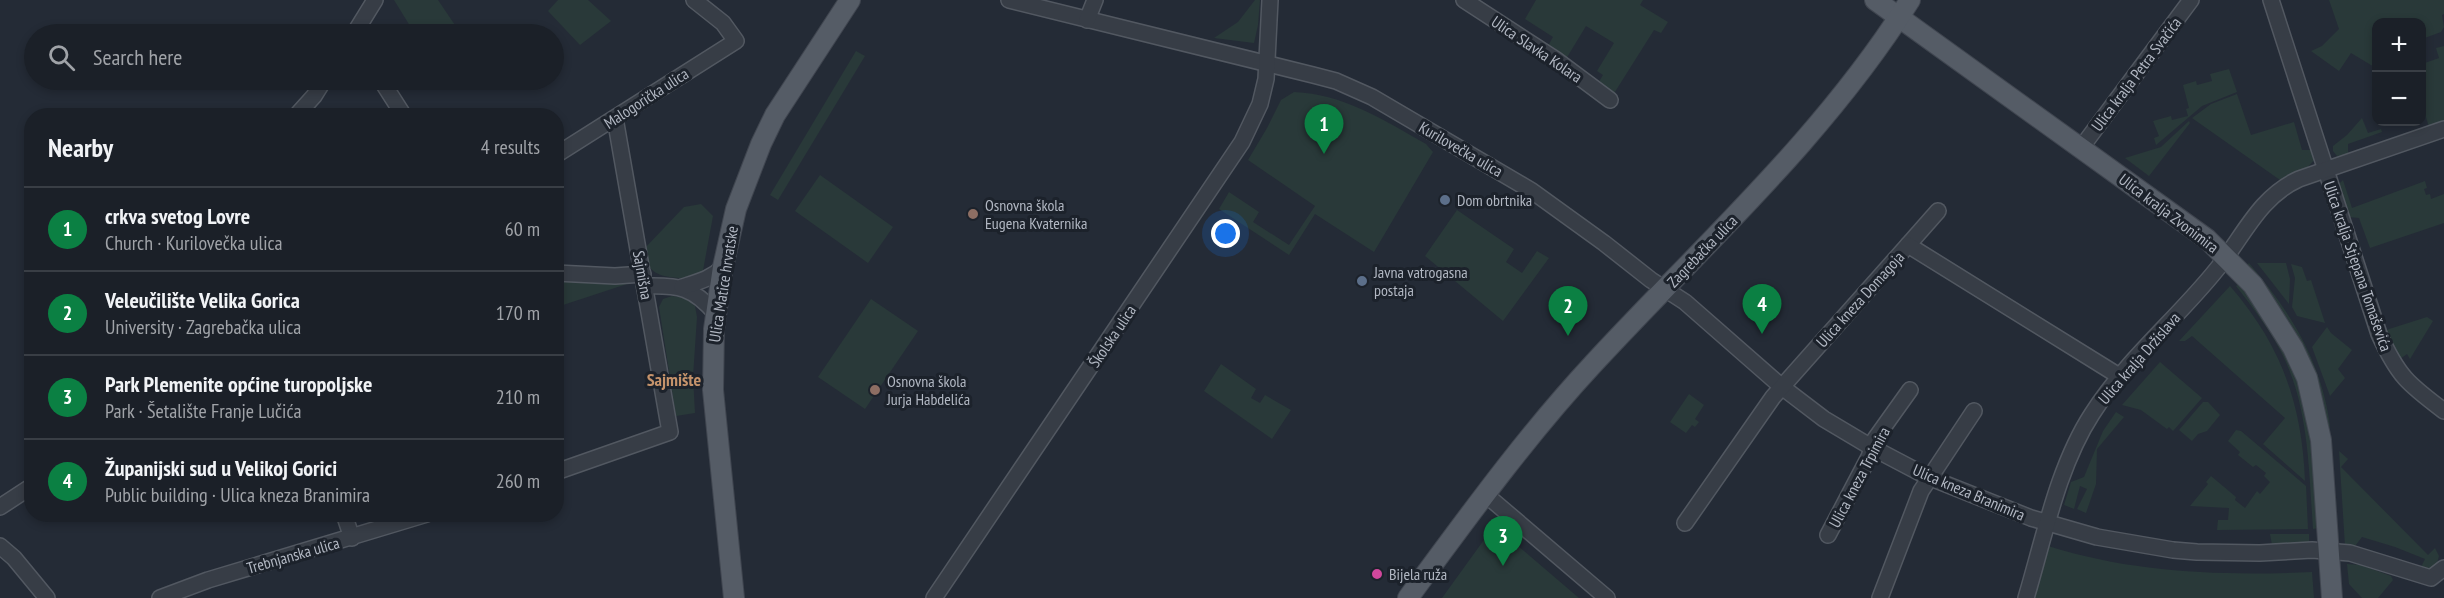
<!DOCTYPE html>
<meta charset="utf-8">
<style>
body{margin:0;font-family:"PT Sans Narrow",sans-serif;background:#282d34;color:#f1f3f6}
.controls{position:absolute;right:18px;top:18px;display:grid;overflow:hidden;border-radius:12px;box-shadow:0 3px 9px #0003}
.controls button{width:54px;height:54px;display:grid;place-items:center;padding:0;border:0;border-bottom:2px solid #393e45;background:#1b2028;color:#f1f3f6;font:30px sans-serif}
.you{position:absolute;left:1226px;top:234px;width:21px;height:21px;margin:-15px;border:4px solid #fff;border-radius:50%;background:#1a73e8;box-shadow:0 0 0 9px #1a73e833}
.badge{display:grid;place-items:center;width:39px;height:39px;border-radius:50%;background:#0b8043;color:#fff;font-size:20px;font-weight:700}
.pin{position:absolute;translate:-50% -50px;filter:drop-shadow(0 2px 3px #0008)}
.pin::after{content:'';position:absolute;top:32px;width:21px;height:18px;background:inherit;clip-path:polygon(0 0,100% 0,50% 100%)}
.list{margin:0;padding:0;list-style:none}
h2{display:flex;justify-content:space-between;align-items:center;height:78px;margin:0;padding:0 24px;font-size:26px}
h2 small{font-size:20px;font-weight:400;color:#a0a3a8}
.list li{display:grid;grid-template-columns:39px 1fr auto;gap:18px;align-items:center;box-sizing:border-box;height:84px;padding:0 24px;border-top:2px solid #393e45}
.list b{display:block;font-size:22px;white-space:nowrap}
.list p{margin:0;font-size:20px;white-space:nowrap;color:#a0a3a8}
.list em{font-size:20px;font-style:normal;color:#a0a3a8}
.icon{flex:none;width:33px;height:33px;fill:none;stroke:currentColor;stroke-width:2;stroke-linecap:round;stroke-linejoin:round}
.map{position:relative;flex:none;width:2444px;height:598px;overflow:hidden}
.search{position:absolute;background:#1b2028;box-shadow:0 3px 9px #0003;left:24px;top:24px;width:540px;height:66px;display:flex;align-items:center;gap:15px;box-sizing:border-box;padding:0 21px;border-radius:33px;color:#a0a3a8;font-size:22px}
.panel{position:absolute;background:#1b2028;box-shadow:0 3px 9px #0003;left:24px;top:108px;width:540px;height:414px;border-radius:24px}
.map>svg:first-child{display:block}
.green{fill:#293939}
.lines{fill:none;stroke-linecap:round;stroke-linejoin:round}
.minor-casing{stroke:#525861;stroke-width:18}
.major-casing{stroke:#404650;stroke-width:22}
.minor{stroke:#373d46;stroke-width:15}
.major{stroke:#555c66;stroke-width:20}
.service-dot{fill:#5c6f8a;stroke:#1c222b;stroke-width:2}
.education-dot{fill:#8d6e63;stroke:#1c222b;stroke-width:2}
.hotel-dot{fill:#d1479c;stroke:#1c222b;stroke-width:2}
.labels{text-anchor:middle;stroke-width:6;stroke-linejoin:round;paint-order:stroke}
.street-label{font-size:16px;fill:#b2b8c3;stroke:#1c222b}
.poi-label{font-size:16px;fill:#b2b8c3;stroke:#1c222b;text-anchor:start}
.neighbourhood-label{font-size:18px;font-weight:bold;fill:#c5936b;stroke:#1c222b}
</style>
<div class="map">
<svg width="2444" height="598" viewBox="0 0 2444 598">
<rect width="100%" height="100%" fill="#242b36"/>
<g class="green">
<polygon points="394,0 438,0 461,34 415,34"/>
<polygon points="558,0 588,0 611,21 580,45 548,11"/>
<polygon points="1255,0 1260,0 1258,25 1254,43 1214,38 1238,22"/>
<polygon points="1536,0 1643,0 1640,5 1668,22 1661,33 1654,30 1613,95 1597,85 1603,75 1597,71 1614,43 1586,26 1566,59 1548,46 1553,37 1525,19"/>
<polygon points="2329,0 2444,0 2444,14 2442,15 2444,27 2441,32 2422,39 2422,22 2376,22 2376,68 2351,53 2339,71 2311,51 2322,46 2339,29"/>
<polygon points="2444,46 2444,122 2429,127 2422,105 2422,64 2439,58 2436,48"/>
<polygon points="856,51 865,56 778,200 770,195"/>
<polygon points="2229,69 2237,92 2202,106 2156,145 2154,138 2159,136 2153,121 2171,116 2172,120 2188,116 2186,109 2189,108 2183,85 2196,81 2197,85 2212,81 2210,74"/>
<path d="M1294 92C1343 94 1384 120 1426 144L1433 152 1374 252 1315 214 1289 255 1219 209 1229 192 1259 212 1253 222 1289 245 1315 206 1248 160 1267 128 1281 100Z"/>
<polygon points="2237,94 2251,135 2294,122 2302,150 2311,150 2316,158 2306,169 2280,180 2192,118 2211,104"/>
<polygon points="2362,118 2368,133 2381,129 2382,132 2348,144 2348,155 2337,156 2333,151 2333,146 2347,135"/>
<polygon points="2189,121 2190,123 2149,176 2125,158 2161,147"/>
<polygon points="820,175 893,227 868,263 795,211"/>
<polygon points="2343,180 2352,208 2425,181 2427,188 2424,189 2426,195 2430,194 2431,199 2444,194 2444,223 2370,248 2359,218 2349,217 2338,185"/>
<path d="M701 204 713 216 702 276C686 279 655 281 647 263 646 259 646 252 645 248L684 207Z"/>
<polygon points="1457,210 1514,249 1506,262 1522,273 1537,251 1549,258 1503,321 1425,256"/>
<path d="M2249 263C2290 311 2322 362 2330 426L2327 430 2293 330 2270 295 2246 266Z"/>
<polygon points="2257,263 2286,263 2290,279 2289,304"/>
<polygon points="2291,264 2302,267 2307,281 2311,280 2325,323 2297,316 2292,307 2295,278"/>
<polygon points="557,281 627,284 557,307"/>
<path d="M2241 282 2294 366 2310 423 2319 528 2313 529C2309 473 2309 412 2285 360 2273 334 2254 309 2236 286Z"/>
<path d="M2230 286C2281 345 2302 403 2305 481L2263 444 2285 418 2192 336 2185 341H2179Z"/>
<polygon points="672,296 685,298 695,306 697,317 693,377 695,413 676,416 659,307 663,299"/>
<polygon points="871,299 918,331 865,409 818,377"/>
<polygon points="2427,317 2433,321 2410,359 2407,354 2400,359 2386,330"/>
<polygon points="2327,327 2331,333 2352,350 2338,369 2345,378 2330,396 2312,347"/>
<polygon points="2160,362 2202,398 2173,431 2169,427 2167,429 2141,410 2122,405"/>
<polygon points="1221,364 1256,389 1251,398 1260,403 1265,395 1291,410 1272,439 1204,391"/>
<polygon points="1689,394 1704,405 1695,419 1699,422 1695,427 1692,425 1686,433 1670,422"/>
<polygon points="2203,402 2208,402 2220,415 2207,431 2198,434 2192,441 2179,430"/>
<polygon points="2116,412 2124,417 2097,449 2096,484 2086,513 2077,509 2087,489 2080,486 2074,509 2064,505 2071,482 2084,477 2103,431"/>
<polygon points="2236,430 2241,431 2306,486 2308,529 2217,530 2218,520 2228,520 2229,508 2190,506 2208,484 2206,482 2211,476 2236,497 2235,500 2245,508 2257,491 2260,494 2270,482 2264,476 2266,473 2256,465 2253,467 2238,455 2240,452 2228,441"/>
<polygon points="2339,451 2348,459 2341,467 2428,555 2435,548 2439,556 2436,567 2429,571 2420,569 2425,559 2395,547 2362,537 2355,546 2345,546"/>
<polygon points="1499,519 1509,528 1504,534 1579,598 1442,598"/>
<polygon points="2270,534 2309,534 2309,543 2272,545"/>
<path d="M2048 546C2134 573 2222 576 2312 572L2314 598H2031Z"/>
<polygon points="2347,564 2361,565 2391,576 2393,580 2378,598 2362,598 2349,584"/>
</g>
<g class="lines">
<defs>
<g id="minor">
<polyline points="1009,0 1313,75 1336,81 1372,97 1532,191 1604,243 1651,280 1685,302 1782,387 1824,419 1871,447 1928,477 2031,518 2097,537 2173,550 2197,552 2260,553 2312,550 2350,553 2431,578 2444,568"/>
<polyline points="1464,0 1555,59 1610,100"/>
<path d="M2271 0 2379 334C2398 376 2408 384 2444 411"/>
<polyline points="1087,20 1095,0"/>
<polyline points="354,34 375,0"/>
<polyline points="381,80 404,116"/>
<polyline points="296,116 314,96 324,80"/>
<polyline points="2081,148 2191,0"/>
<polyline points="556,155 736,41 723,23 694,0"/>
<polyline points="1908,245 1938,211"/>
<polyline points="556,273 615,276 643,274"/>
<path d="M645 286C679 285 693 287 716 314"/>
<path d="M682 287C698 282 711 279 723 267"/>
<polyline points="556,472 670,432 615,118"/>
<polyline points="1485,494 1607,598"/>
<polyline points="0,507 32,486"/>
<polyline points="344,514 352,538"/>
<polyline points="1685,523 1773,397 1908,245 2119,376"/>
<polyline points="1828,535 1869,457 1875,439 1910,390"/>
<polyline points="0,546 14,558 47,598"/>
<polyline points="160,598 208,580 427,514"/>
<polyline points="934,598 1242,142 1260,104 1266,79 1270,0"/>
<polyline points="1880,598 1921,491 1974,411"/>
<path d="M2026 598C2044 538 2058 466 2092 414 2127 359 2177 319 2217 269 2243 237 2259 197 2299 179L2444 129"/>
</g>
<g id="major">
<polyline points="1875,0 2207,239 2253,285 2293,348 2307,378 2321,440 2332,598"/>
<polyline points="734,598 713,390 714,329 723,267 736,209 761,144 775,115 850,0"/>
<path d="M1408 598C1467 518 1526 436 1594 363 1703 245 1824 137 1910 0"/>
</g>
</defs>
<use href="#minor" class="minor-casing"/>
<use href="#major" class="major-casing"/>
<use href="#minor" class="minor"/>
<use href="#major" class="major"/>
</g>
<g class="service-dot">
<circle cx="1445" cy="200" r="6"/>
<circle cx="1362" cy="281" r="6"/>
</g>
<g class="education-dot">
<circle cx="973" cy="214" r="6"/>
<circle cx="875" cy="390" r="6"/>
</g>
<circle class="hotel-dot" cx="1377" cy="574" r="6"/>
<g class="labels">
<g class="street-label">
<text transform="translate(1537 49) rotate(34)" y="6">Ulica Slavka Kolara</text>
<text transform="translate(2136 74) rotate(-53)" y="6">Ulica kralja Petra Svačića</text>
<text transform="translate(646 98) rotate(-33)" y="6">Malogorička ulica</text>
<text transform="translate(1461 149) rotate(30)" y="6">Kurilovečka ulica</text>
<text transform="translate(2169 213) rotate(37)" y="6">Ulica kralja Zvonimira</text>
<text transform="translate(1702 251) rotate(-46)" y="6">Zagrebačka ulica</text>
<text transform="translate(2358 266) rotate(71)" y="6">Ulica kralja Stjepana Tomaševića</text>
<text transform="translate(643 275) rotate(80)" y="6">Sajmišna</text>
<text transform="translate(723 284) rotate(-81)" y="6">Ulica Matice hrvatske</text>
<text transform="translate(1860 299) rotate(-48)" y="6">Ulica kneza Domagoja</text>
<text transform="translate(1112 336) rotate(-56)" y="6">Školska ulica</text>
<text transform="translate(2139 358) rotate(-49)" y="6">Ulica kralja Držislava</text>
<text transform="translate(1859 477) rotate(-62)" y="6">Ulica kneza Trpimira</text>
<text transform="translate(1969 492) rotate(23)" y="6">Ulica kneza Branimira</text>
<text transform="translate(293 555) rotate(-16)" y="6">Trebnjanska ulica</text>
</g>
<g class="poi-label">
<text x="1457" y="206">Dom obrtnika</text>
<text x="985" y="211">Osnovna škola<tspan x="985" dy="18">Eugena Kvaternika</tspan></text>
<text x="1374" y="278">Javna vatrogasna<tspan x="1374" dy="18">postaja</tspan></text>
<text x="887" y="387">Osnovna škola<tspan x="887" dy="18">Jurja Habdelića</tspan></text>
<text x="1389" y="580">Bijela ruža</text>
</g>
<g class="neighbourhood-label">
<text x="674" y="386">Sajmište</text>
</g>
</g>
</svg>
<div class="controls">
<button>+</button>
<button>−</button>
</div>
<div class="you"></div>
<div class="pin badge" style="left:1324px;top:154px">1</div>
<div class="pin badge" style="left:1568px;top:336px">2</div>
<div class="pin badge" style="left:1503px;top:566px">3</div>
<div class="pin badge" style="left:1762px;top:334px">4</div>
<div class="search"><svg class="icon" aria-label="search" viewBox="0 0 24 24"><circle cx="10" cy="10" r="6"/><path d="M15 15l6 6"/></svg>Search here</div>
<section class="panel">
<h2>Nearby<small>4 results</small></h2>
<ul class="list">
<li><span class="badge">1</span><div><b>crkva svetog Lovre</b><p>Church · Kurilovečka ulica</p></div><em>60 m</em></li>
<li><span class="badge">2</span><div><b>Veleučilište Velika Gorica</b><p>University · Zagrebačka ulica</p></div><em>170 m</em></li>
<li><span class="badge">3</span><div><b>Park Plemenite općine turopoljske</b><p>Park · Šetalište Franje Lučića</p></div><em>210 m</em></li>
<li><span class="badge">4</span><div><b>Županijski sud u Velikoj Gorici</b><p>Public building · Ulica kneza Branimira</p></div><em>260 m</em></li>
</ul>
</section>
</div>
